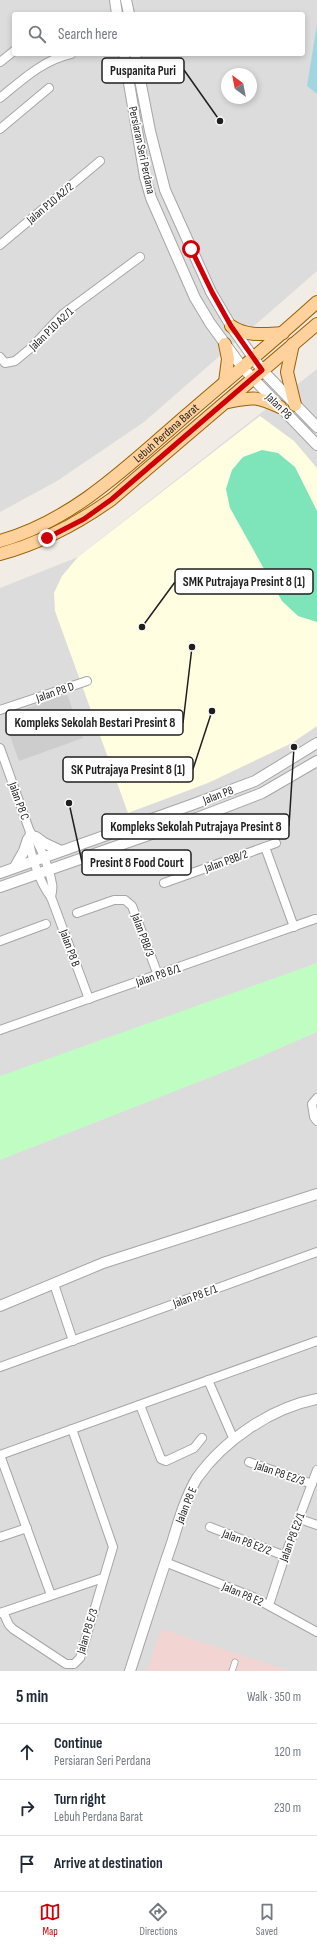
<!DOCTYPE html>
<meta charset="utf-8">
<style>
body{margin:0;font-family:"Sofia Sans Condensed",sans-serif;background:#f6f6f7;color:#1f2937}
.compass{position:absolute;left:221px;top:68px;width:36px;height:36px;border-radius:50%;background:#fff;box-shadow:0 2px 6px #0003;rotate:328deg}
.stop{position:absolute;width:12px;height:12px;margin:-9px;border:3px solid #cf0007;border-radius:50%;background:#fff}
.stop.end{background:#cf0007;border-color:#fff;box-shadow:0 1px 4px #0008}
.list{margin:0;padding:0;list-style:none}
h2{display:flex;justify-content:space-between;align-items:center;height:52px;margin:0;padding:0 16px;font-size:17px}
h2 small{font-size:13px;font-weight:400;color:#747a83}
.list li{display:grid;grid-template-columns:26px 1fr auto;gap:12px;align-items:center;box-sizing:border-box;height:56px;padding:0 16px;border-top:1px solid #e0e1e3}
.list b{display:block;font-size:15px;white-space:nowrap}
.list p{margin:0;font-size:13px;white-space:nowrap;color:#747a83}
.list em{font-size:13px;font-style:normal;color:#747a83}
.icon{flex:none;width:22px;height:22px;fill:none;stroke:currentColor;stroke-width:2;stroke-linecap:round;stroke-linejoin:round}
.map{position:relative;flex:none;width:317px;height:1671px;overflow:hidden}
.search{position:absolute;background:#fff;box-shadow:0 2px 6px #0003;left:12px;right:12px;top:12px;height:44px;display:flex;align-items:center;gap:10px;box-sizing:border-box;padding:0 14px;border-radius:4px;color:#747a83;font-size:15px}
.sheet{height:220px;background:#fff}
nav{display:flex;justify-content:space-around;align-items:center;box-sizing:border-box;height:56px;border-top:1px solid #e0e1e3;background:#fff;font-size:11px;color:#747a83}
nav a{display:grid;justify-items:center;gap:2px}
nav .on{color:#cf0007}
.map>svg:first-child{display:block}
.residential{fill:#dddcdc;fill-rule:evenodd}
.commercial{fill:#f2d4d3}
.education{fill:#fffee0}
.religious{fill:#cdcdcd}
.park{fill:#c0fdc3}
.pitch{fill:#7ee5ba}
.water{fill:#a3d5e1}
.lines{fill:none;stroke-linecap:round;stroke-linejoin:round}
.pedestrian-casing{stroke:#a6a6a6;stroke-width:7}
.minor-casing{stroke:#a6a6a6;stroke-width:10}
.tertiary-casing{stroke:#a6a6a6;stroke-width:12}
.primary-casing{stroke:#9b6200;stroke-width:14}
.pedestrian{stroke:#fff;stroke-width:5.5}
.minor{stroke:#fff;stroke-width:8}
.tertiary{stroke:#fff;stroke-width:10}
.primary{stroke:#ffd19c;stroke-width:12}
.route{stroke:#cf0007;stroke-width:5}
.labels{text-anchor:middle;stroke-width:3.5;stroke-linejoin:round;paint-order:stroke}
.street-label{font-size:12px;fill:#1f1f1f;stroke:#fff}
.leader{fill:none;stroke:#1f1f1f;stroke-width:1.5}
.callout-dot{fill:#1f1f1f;stroke:#fff;stroke-width:1.5}
.callout{fill:#fff;stroke:#1f1f1f;stroke-width:1.5}
.callout-label{font-size:13px;text-anchor:middle;font-weight:bold;fill:#1f1f1f}
</style>
<div class="map">
<svg width="317" height="1671" viewBox="0 0 317 1671">
<rect width="100%" height="100%" fill="#f1ece5"/>
<g class="residential">
<path d="M0 0H317V271L144 422 57 481 0 512ZM14 14H303V54H14ZM227 74H251V98H227Z"/>
<polygon points="317,369 317,1671 0,1671 0,588 78,557"/>
</g>
<polygon class="commercial" points="161,1629 290,1671 147,1671"/>
<polygon class="education" points="260,416 294,441 317,468 317,726 292,743 208,783 128,813 55,611 54,593 62,576 78,557"/>
<polygon class="religious" points="67,694 83,738 19,761 6,725 13,713"/>
<polygon class="park" points="317,963 317,1032 239,1066 0,1160 0,1076"/>
<polygon class="pitch" points="262,450 278,453 295,467 317,511 317,622 298,616 282,601 230,508 226,489 232,470 243,457"/>
<polygon class="water" points="317,24 317,94 307,86"/>
<g class="lines">
<defs>
<polyline id="pedestrian" points="232,1671 235,1662"/>
<g id="minor">
<polyline points="0,62 14,51"/>
<path d="M0 98C22 80 43 60 71 54"/>
<polyline points="0,129 49,88"/>
<polyline points="0,245 100,161"/>
<polyline points="0,357 5,363 15,361 32,347 63,314 140,257"/>
<polyline points="0,710 87,681"/>
<path d="M0 748 30 832C39 840 50 871 52 884 53 888 52 893 51 897"/>
<path d="M30 832C26 847 41 885 51 897L89 999"/>
<polyline points="265,847 294,927"/>
<polyline points="164,883 276,843"/>
<polyline points="77,913 114,900 125,900 132,906 158,975"/>
<polyline points="0,941 46,924"/>
<polyline points="0,1030 315,919"/>
<polyline points="317,1098 312,1104 314,1117 317,1121"/>
<polyline points="54,1284 73,1341"/>
<polyline points="0,1367 317,1252"/>
<polyline points="208,1380 234,1440"/>
<polyline points="140,1405 161,1459 166,1461 194,1448 202,1438"/>
<polyline points="0,1455 317,1341"/>
<polyline points="0,1455 51,1595"/>
<polyline points="249,1462 312,1484"/>
<polyline points="300,1519 317,1525"/>
<polyline points="210,1527 285,1556"/>
<polyline points="0,1537 27,1528"/>
<polyline points="165,1562 253,1597 317,1632"/>
<polyline points="269,1605 285,1556 317,1470"/>
<polyline points="3,1612 9,1625 13,1629 66,1664 74,1664 80,1658 113,1547 72,1429"/>
<polyline points="0,1613 103,1578"/>
</g>
<g id="tertiary">
<polyline points="115,0 117,14"/>
<polyline points="126,0 129,14"/>
<polyline points="124,54 145,177 151,198 195,298 210,323 242,367 317,445"/>
<polyline points="135,54 150,131 165,190 211,292 231,326 262,370 317,427"/>
<polyline points="36,837 44,843 61,851"/>
<polyline points="15,867 24,851 28,839"/>
<polyline points="0,873 191,805 255,781 317,743"/>
<polyline points="0,887 197,818 262,793 317,761"/>
<polyline points="0,1306 103,1263 317,1194"/>
<path d="M130 1671C144 1628 157 1586 172 1543 178 1523 186 1496 197 1478 224 1440 271 1408 317 1399"/>
</g>
<g id="primary">
<path d="M231 326C247 337 265 334 283 333"/>
<polyline points="293,344 287,372 295,405"/>
<polyline points="225,382 228,359 225,344"/>
<path d="M227 402C254 397 255 396 280 407"/>
<path id="s1" d="M0 541C72 521 127 467 182 419 227 380 273 342 317 302"/>
<path d="M0 554C41 543 77 524 112 499L317 324"/>
</g>
</defs>
<use href="#pedestrian" class="pedestrian-casing"/>
<use href="#minor" class="minor-casing"/>
<use href="#tertiary" class="tertiary-casing"/>
<use href="#primary" class="primary-casing"/>
<use href="#pedestrian" class="pedestrian"/>
<use href="#minor" class="minor"/>
<use href="#tertiary" class="tertiary"/>
<use href="#primary" class="primary"/>
</g>
<g class="lines">
<polyline class="route" points="47,538 84,519 112,499 262,370 231,326 212,292 191,249"/>
</g>
<g class="labels">
<g class="street-label">
<text transform="translate(142 150) rotate(78)" y="4">Persiaran Seri Perdana</text>
<text transform="translate(50 203) rotate(-40)" y="4">Jalan P10 A2/2</text>
<text transform="translate(51 329) rotate(-44)" y="4">Jalan P10 A2/1</text>
<text transform="translate(279 406) rotate(45)" y="4">Jalan P8</text>
<text dy="4" stroke="none"><textPath href="#s1" startOffset="200">Lebuh Perdana Barat</textPath></text>
<text transform="translate(55 692) rotate(-19)" y="4">Jalan P8 D</text>
<text transform="translate(218 795) rotate(-21)" y="4">Jalan P8</text>
<text transform="translate(19 801) rotate(70)" y="4">Jalan P8 C</text>
<text transform="translate(226 861) rotate(-20)" y="4">Jalan P8B/2</text>
<text transform="translate(143 935) rotate(70)" y="4">Jalan P8B/3</text>
<text transform="translate(70 948) rotate(70)" y="4">Jalan P8 B</text>
<text transform="translate(158 975) rotate(-19)" y="4">Jalan P8 B/1</text>
<text transform="translate(195 1296) rotate(-20)" y="4">Jalan P8 E/1</text>
<text transform="translate(280 1473) rotate(19)" y="4">Jalan P8 E2/3</text>
<text transform="translate(186 1505) rotate(-68)" y="4">Jalan P8 E</text>
<text transform="translate(292 1537) rotate(-69)" y="4">Jalan P8 E2/1</text>
<text transform="translate(247 1542) rotate(21)" y="4">Jalan P8 E2/2</text>
<text transform="translate(243 1594) rotate(23)" y="4">Jalan P8 E2</text>
<text transform="translate(87 1631) rotate(-73)" y="4">Jalan P8 E/3</text>
</g>
</g>
<path class="leader" d="M220 121L184 70M142 627L175 582M192 647L183 723M212 711L193 769M294 747L289 826M69 803L82 862"/>
<g class="callout-dot">
<circle cx="220" cy="121" r="4"/>
<circle cx="142" cy="627" r="4"/>
<circle cx="192" cy="647" r="4"/>
<circle cx="212" cy="711" r="4"/>
<circle cx="294" cy="747" r="4"/>
<circle cx="69" cy="803" r="4"/>
</g>
<g class="callout">
<rect x="102" y="58" width="82" height="25" rx="4"/>
<rect x="175" y="569" width="138" height="25" rx="4"/>
<rect x="6" y="710" width="177" height="25" rx="4"/>
<rect x="63" y="757" width="130" height="25" rx="4"/>
<rect x="102" y="814" width="187" height="25" rx="4"/>
<rect x="82" y="850" width="109" height="25" rx="4"/>
</g>
<g class="callout-label">
<text x="143" y="75">Puspanita Puri</text>
<text x="244" y="586">SMK Putrajaya Presint 8 (1)</text>
<text x="95" y="727">Kompleks Sekolah Bestari Presint 8</text>
<text x="128" y="774">SK Putrajaya Presint 8 (1)</text>
<text x="196" y="831">Kompleks Sekolah Putrajaya Presint 8</text>
<text x="137" y="867">Presint 8 Food Court</text>
</g>
</svg>
<svg class="compass" viewBox="-18 -18 36 36"><path d="M0-13l5 13h-10z" fill="#e53935"/><path d="M0 13l5-13h-10z" fill="#747a83"/></svg>
<div class="stop" style="left:191px;top:249px"></div>
<div class="stop end" style="left:47px;top:538px"></div>
<div class="search"><svg class="icon" aria-label="search" viewBox="0 0 24 24"><circle cx="10" cy="10" r="6"/><path d="M15 15l6 6"/></svg>Search here</div>
</div>
<section class="sheet">
<h2>5 min<small>Walk · 350 m</small></h2>
<ul class="list">
<li><svg class="icon" aria-label="ahead" viewBox="0 0 24 24"><path d="M12 20V5M6 11l6-6 6 6"/></svg><div><b>Continue</b><p>Persiaran Seri Perdana</p></div><em>120 m</em></li>
<li><svg class="icon" aria-label="right" viewBox="0 0 24 24"><path d="M7 20v-9h11M14 6l5 5-5 5"/></svg><div><b>Turn right</b><p>Lebuh Perdana Barat</p></div><em>230 m</em></li>
<li><svg class="icon" aria-label="arrive" viewBox="0 0 24 24"><path d="M6 21V4h12l-3 4 3 4H6"/></svg><div><b>Arrive at destination</b></div></li>
</ul>
</section>
<nav>
<a class="on"><svg class="icon" aria-label="map" viewBox="0 0 24 24"><path d="M3 6l6-2 6 2 6-2v14l-6 2-6-2-6 2zM9 4v14M15 6v14"/></svg>Map</a>
<a><svg class="icon" aria-label="directions" viewBox="0 0 24 24"><path d="M12 3l9 9-9 9-9-9zM9 14v-3h6M13 9l2 2-2 2"/></svg>Directions</a>
<a><svg class="icon" aria-label="saved" viewBox="0 0 24 24"><path d="M7 4h10v16l-5-4-5 4z"/></svg>Saved</a>
</nav>
